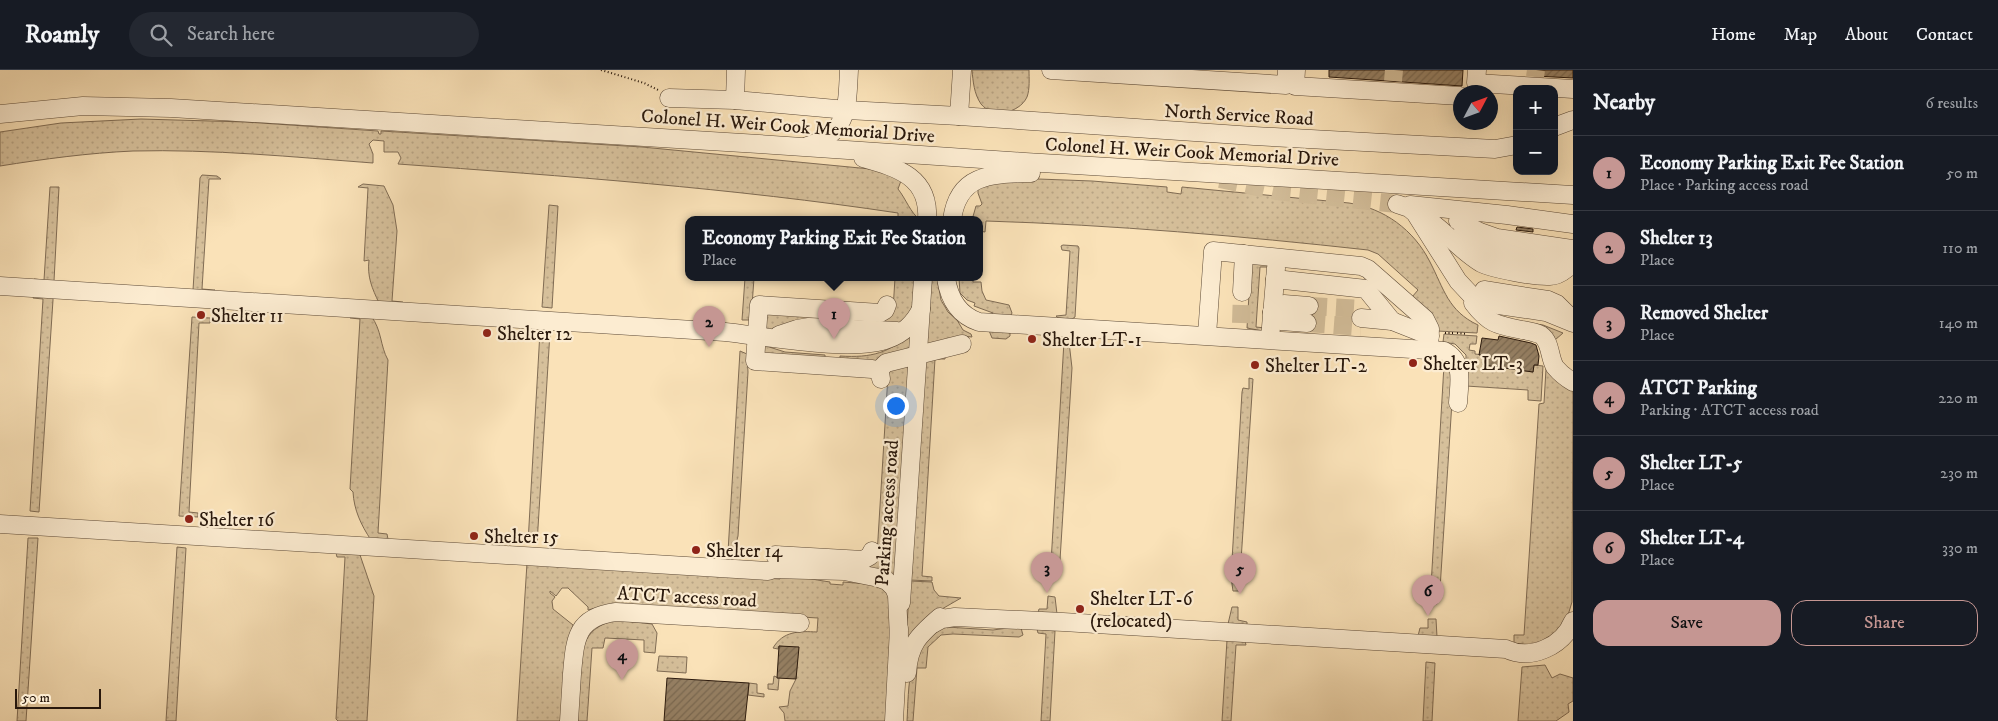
<!DOCTYPE html>
<meta charset="utf-8">
<style>
body{margin:0;font-family:"IM FELL DW Pica",serif;background:#242831;color:#f1f3f6}
.controls{position:absolute;right:15px;top:15px;display:grid;overflow:hidden;border-radius:10px;box-shadow:0 5px 20px #0002}
.controls button{width:45px;height:45px;display:grid;place-items:center;padding:0;border:0;border-bottom:1px solid #363941;background:#171b24;color:#f1f3f6;font:25px sans-serif}
.compass{position:absolute;left:1453px;top:15px;width:45px;height:45px;border-radius:50%;background:#171b24;box-shadow:0 5px 20px #0002;rotate:49deg}
.scale{position:absolute;left:15px;bottom:12px;width:86px;box-sizing:border-box;padding-left:5px;border:2px solid #29180c;border-top:0;font-size:14px;line-height:18px;white-space:nowrap;color:#29180c;-webkit-text-stroke:4px #fcecd1;paint-order:stroke}
.you{position:absolute;left:895px;top:335px;width:18px;height:18px;margin:-12px;border:4px solid #fff;border-radius:50%;background:#1a73e8;box-shadow:0 0 0 8px #1a73e833}
.badge{display:grid;place-items:center;width:32px;height:32px;border-radius:50%;background:#c59692;color:#111;font-size:16px;font-weight:700}
.pin{position:absolute;translate:-50% -41px;filter:drop-shadow(0 1px 2px #0008)}
.pin::after{content:'';position:absolute;top:26px;width:18px;height:15px;background:inherit;clip-path:polygon(0 0,100% 0,50% 100%)}
.popup{position:absolute;left:685px;top:146px;width:298px;height:65px;box-sizing:border-box;display:grid;place-content:center;border-radius:10px;background:#171b24;filter:drop-shadow(0 1px 4px #0005);font-size:16px;white-space:nowrap;color:#9ea1a6}
.popup b{font-size:19px;color:#f1f3f6}
.popup::after{content:'';position:absolute;left:50%;top:100%;margin-left:-10px;border:10px solid transparent;border-top-color:#171b24}
.list{margin:0;padding:0;list-style:none}
h2{display:flex;justify-content:space-between;align-items:center;height:65px;margin:0;padding:0 20px;font-size:21px}
h2 small{font-size:16px;font-weight:400;color:#9ea1a6}
.list li{display:grid;grid-template-columns:32px 1fr auto;gap:15px;align-items:center;box-sizing:border-box;height:75px;padding:0 20px;border-top:1px solid #363941}
.list b{display:block;font-size:19px;white-space:nowrap}
.list p{margin:0;font-size:16px;white-space:nowrap;color:#9ea1a6}
.list em{font-size:16px;font-style:normal;color:#9ea1a6}
.actions{display:flex;gap:10px;padding:15px 20px}
.actions a{flex:1;padding:11px 0;border:1px solid #c59692;border-radius:15px;text-align:center;font-size:18px;color:#c59692}
.actions .main{background:#c59692;color:#111}
.icon{flex:none;width:28px;height:28px;fill:none;stroke:currentColor;stroke-width:2;stroke-linecap:round;stroke-linejoin:round}
.map{position:relative;flex:none;width:1573px;height:651px;overflow:hidden}
header{display:flex;align-items:center;gap:30px;box-sizing:border-box;height:70px;padding:0 25px;background:#171b24;border-bottom:1px solid #363941}
header strong{font-size:24px}
nav{display:flex;gap:28px;margin-inline-start:auto;font-size:18px}
.search{width:350px;height:45px;background:#242831;display:flex;align-items:center;gap:12px;box-sizing:border-box;padding:0 18px;border-radius:28px;color:#9ea1a6;font-size:19px}
main{display:flex}
aside{flex:1;background:#171b24}
.map>svg:first-child{display:block}
.grass{fill:url(#grass-dots);stroke:#806c54}
.building{fill:url(#building-hatch);stroke:#29180c}
.lines{fill:none;stroke-linecap:round;stroke-linejoin:round}
.minor-tunnel{stroke:#d0ba96;stroke-width:18;stroke-dasharray:18 9;stroke-linecap:butt}
.minor-casing{stroke:#5d4a37;stroke-width:19}
.path{stroke:#29180c;stroke-width:2;stroke-dasharray:1 2.5;stroke-linecap:butt}
.minor{stroke:#fcecd1;stroke-width:18}
.poi-dot{fill:#8f2418;stroke:#fcecd1;stroke-width:2}
.labels{text-anchor:middle;stroke-width:4.5;stroke-linejoin:round;paint-order:stroke}
.street-label{font-size:19px;fill:#29180c;stroke:#fcecd1}
.poi-label{font-size:19px;fill:#29180c;stroke:#fcecd1;text-anchor:start}
</style>
<header>
<strong>Roamly</strong>
<div class="search"><svg class="icon" aria-label="search" viewBox="0 0 24 24"><circle cx="10" cy="10" r="6"/><path d="M15 15l6 6"/></svg>Search here</div>
<nav><a>Home</a><a>Map</a><a>About</a><a>Contact</a></nav>
</header>
<main>
<div class="map">
<svg width="1573" height="651" viewBox="0 0 1573 651">
<defs>
<pattern id="grass-dots" width="8" height="8" patternUnits="userSpaceOnUse" patternTransform="scale(1.25)"><rect width="8" height="8" fill="#d6c09b"/><path d="M2 2h.1M6 6h.1" fill="none" stroke="#b8a484" stroke-width="1.8" stroke-linecap="round"/></pattern>
<pattern id="building-hatch" width="6" height="6" patternUnits="userSpaceOnUse" patternTransform="scale(1.25)"><rect width="6" height="6" fill="#968165"/><path d="M-1 1l2-2M0 6l6-6M5 7l2-2" fill="none" stroke="#7a6952"/></pattern>
</defs>
<rect width="100%" height="100%" fill="#fae2b8"/>
<filter id="stains"><feTurbulence type="fractalNoise" baseFrequency=".004" numOctaves="4"/><feColorMatrix values="0 0 0 0 .2 0 0 0 0 .09 0 0 0 0 .02 0 0 0 .5 -.17"/></filter>
<radialGradient id="worn" r=".72"><stop offset=".6" stop-color="#630" stop-opacity="0"/><stop offset="1" stop-color="#630" stop-opacity=".3"/></radialGradient>
<g class="grass">
<path d="M972 0H1029C1029 8 1030 19 1027 27 1019 44 992 48 981 34 974 24 973 11 972 0Z"/>
<path d="M141 49 246 52 378 61 379 64H381V61L642 77 891 101 902 108 898 119C906 129 910 142 920 150H898V143C732 118 565 106 398 94L401 88 398 82H384V71L373 70 369 74 373 84V93C293 87 212 79 133 81 88 83 44 89 0 96V62L61 53Z"/>
<polygon points="202,105 217,106 221,109 209,109 202,219 215,220 212,222 193,220 200,108"/>
<path d="M1011 108 1092 111 1167 117V122L1181 124 1182 117 1349 133C1384 138 1414 160 1430 192 1444 219 1448 241 1478 255L1477 263 1437 261 1434 248 1412 227 1418 220 1378 184 1368 180C1241 166 1114 155 986 151L985 162 979 161V150H972L976 136H980L982 134 978 123V117Z"/>
<path d="M363 114 384 116 393 135 397 161 392 231 403 232 402 233H379C372 218 367 207 369 190L364 191 368 118 358 117Z"/>
<polygon points="50,117 59,117 54,211 53,212 36,211 34,209 44,210"/>
<polygon points="549,135 558,136 552,238 542,237"/>
<polygon points="1063,175 1078,176 1079,178 1075,247 1072,249 1058,248 1056,246 1066,245 1070,181 1062,180 1061,176"/>
<polygon points="1251,191 1269,192 1268,197 1260,197 1256,257 1265,258 1263,261 1247,258"/>
<polygon points="745,208 754,208 751,250 742,250"/>
<polygon points="895,208 918,208 915,237 901,254 851,255 852,248 893,240"/>
<polygon points="931,208 937,208 941,230 948,242 957,250 963,260 971,264 972,267 962,266 924,278"/>
<polygon points="959,208 973,208 973,212 981,212 982,221 986,230 1009,235 1012,243 1010,247 987,247 993,243 974,236 975,233 967,230 960,223"/>
<polygon points="34,226 53,228 53,230 39,442 30,441 43,229 33,228"/>
<polygon points="769,243 829,246 829,250 770,261 764,259 766,245"/>
<path d="M352 246H371C382 260 380 276 388 290L378 463 387 464 388 469 371 470C361 455 354 440 353 422L350 419 360 249 350 248Z"/>
<polygon points="192,247 210,248 210,253 199,253 189,442 198,443 198,447 179,446"/>
<polygon points="1521,252 1543,255 1563,263 1555,270"/>
<polygon points="988,258 1010,263 1010,266 1006,269 992,268"/>
<polygon points="540,261 550,262 537,474 528,473"/>
<path d="M913 262 914 282 875 292 840 291V286C872 288 889 283 913 262Z"/>
<polygon points="1055,264 1064,265 1069,272 1072,298 1060,490 1056,510 1050,510 1064,271 1056,270"/>
<polygon points="1444,264 1477,266 1476,274 1470,274 1469,280 1475,281 1475,284 1484,285 1483,295 1533,302 1534,295 1543,296 1541,331 1528,330 1528,320 1466,316 1466,285 1455,274 1443,272"/>
<polygon points="763,275 785,282 825,285 825,289 764,284"/>
<polygon points="740,281 747,284 748,302 738,466 734,482 728,482"/>
<polygon points="946,282 945,289 935,289 922,506 932,507 932,511 910,510 924,286"/>
<polygon points="913,289 899,509 781,492 877,485 888,305 887,299"/>
<polygon points="1444,295 1449,295 1453,316 1440,519 1437,534 1430,533"/>
<polygon points="1546,299 1550,299 1573,319 1572,532 1565,555 1540,575 1514,575 1514,565 1524,565 1539,334 1544,333"/>
<polygon points="1249,308 1253,309 1239,521 1233,521 1231,507 1242,322 1243,318 1249,319"/>
<polygon points="28,468 38,468 26,651 17,651"/>
<polygon points="177,477 186,478 176,651 166,651"/>
<polygon points="338,482 359,482 374,526 367,651 338,651 336,649 345,487 337,487 336,483"/>
<path d="M527 493 780 509 781 504C798 505 813 510 830 512V514L843 515V512L881 515 892 528 886 651H785L784 643 779 637 788 636 790 621 796 609 798 578 779 576 778 579 773 578C783 561 799 561 817 562L818 548 615 536H604L588 540V537L568 518H562L556 526 550 521V523L555 527 552 531 553 539 573 555 568 571 563 651H517Z"/>
<polygon points="910,511 932,512 934,520 939,526 961,528 923,550 908,570 906,569"/>
<polygon points="1048,526 1055,527 1057,544 1038,543 1039,539 1047,539"/>
<polygon points="1232,537 1238,537 1238,550 1247,552 1247,555 1228,554"/>
<polygon points="1428,549 1436,549 1437,567 1418,566 1420,558 1428,558"/>
<path d="M616 550 652 554 657 563 655 583 644 582V570L605 568 603 578H592L587 651H578C576 640 579 627 580 616 582 584 578 559 616 550Z"/>
<path d="M947 557 993 560 1015 557 1021 558 1023 565 1019 567 953 564 941 565 928 577 926 598H917L913 651H907C909 620 906 565 947 557Z"/>
<polygon points="1037,559 1055,561 1050,651 1041,651 1046,564 1038,563"/>
<polygon points="1227,570 1245,571 1246,575 1236,575 1231,651 1222,651"/>
<polygon points="659,586 687,587 686,603 657,601"/>
<polygon points="1426,592 1435,593 1432,651 1423,651"/>
<polygon points="1545,595 1552,608 1560,604 1573,608 1573,631 1568,634 1569,642 1556,651 1518,651 1522,597"/>
<polygon points="774,606 779,608 778,620 768,619 768,614 773,614"/>
<polygon points="749,613 757,614 757,623 764,624 764,627 748,625"/>
</g>
<g class="building">
<polygon points="1329,0 1463,0 1462,16 1329,7"/>
<polygon points="1535,0 1573,0 1573,8 1535,6"/>
<polygon points="1517,157 1533,159 1533,162 1516,160"/>
<polygon points="1499,266 1531,273 1536,275 1539,286 1538,295 1534,295 1533,302 1483,295 1484,285 1479,285 1482,268 1498,270"/>
<polygon points="779,576 799,577 796,609 777,608"/>
<polygon points="667,608 749,613 745,651 664,651"/>
</g>
<g class="lines">
<g class="minor-tunnel">
<polyline points="1535,7 1536,0"/>
<polyline points="1393,11 1394,0"/>
<polyline points="1220,109 1276,121 1397,134"/>
<polyline points="1309,236 1362,239"/>
<polyline points="1241,253 1242,222"/>
<polyline points="1307,253 1361,257"/>
</g>
<defs>
<g id="minor">
<polyline points="736,0 735,30 847,40 959,46 962,0"/>
<polyline points="1051,0 1286,15 1287,0"/>
<polyline points="1296,0 1295,16 1460,26"/>
<polyline points="1477,0 1476,13 1573,19"/>
<polyline points="669,28 735,30"/>
<polyline points="0,44 83,36 171,38 759,74 1025,92 1573,125"/>
<polyline points="959,46 1254,66 1495,79 1517,75"/>
<polyline points="1554,57 1573,50"/>
<path d="M807 76C849 63 847 37 849 0"/>
<path d="M863 88C898 98 930 107 927 150"/>
<polyline points="1397,134 1409,138 1415,143 1458,211 1472,226 1485,233 1546,242 1573,253"/>
<polyline points="1410,135 1507,145 1573,154"/>
<path d="M1421 145C1443 158 1459 180 1481 193 1492 199 1537 207 1550 206 1559 206 1567 199 1573 193"/>
<path d="M952 150C958 103 992 104 1031 103"/>
<polyline points="1458,151 1480,162 1497,168 1573,179"/>
<path d="M1461 165C1469 170 1476 175 1485 178 1505 186 1551 192 1573 192"/>
<path d="M946 208C949 228 958 245 979 252L1444 281C1465 292 1459 313 1458 333"/>
<polyline points="1275,209 1366,219 1392,251"/>
<path d="M0 216 725 262C764 266 854 283 888 269 903 264 915 252 921 239"/>
<polyline points="1484,220 1548,230 1557,234 1569,246"/>
<polyline points="1242,222 1244,184"/>
<path d="M1473 233C1489 254 1497 255 1522 260 1528 261 1535 262 1541 265 1551 272 1549 287 1555 297 1560 303 1566 308 1573 312"/>
<polyline points="1272,242 1284,234 1309,236"/>
<polyline points="1272,242 1281,251 1307,253"/>
<polyline points="1361,248 1392,251 1430,266"/>
<polyline points="779,265 797,259 809,257 897,261"/>
<polyline points="1207,265 1213,181 1361,196 1368,199 1425,249 1430,259 1429,279"/>
<polyline points="1270,269 1276,198"/>
<polyline points="878,301 886,293 962,274"/>
<polyline points="881,309 880,302 872,299 755,291 759,235 880,243 885,240 887,235"/>
<polyline points="0,454 768,501 774,499 844,501 879,508 887,511 894,518 897,525 899,569"/>
<polyline points="775,485 863,490 870,486 872,481"/>
<polyline points="901,533 923,208"/>
<path d="M933 554 942 549 955 547 1063 552 1506 579C1531 591 1563 576 1573 551"/>
<path d="M907 603C909 574 919 565 940 547"/>
<path d="M569 651C570 635 571 620 572 604 575 569 576 547 616 542L800 553"/>
<polyline points="894,651 899,559"/>
</g>
</defs>
<use href="#minor" class="minor-casing"/>
<g class="path">
<polyline points="601,0 644,13 658,20"/>
<polyline points="1445,263 1455,263"/>
<polyline points="1457,263 1467,264"/>
</g>
<use href="#minor" class="minor"/>
</g>
<g class="poi-dot">
<circle cx="201" cy="245" r="5"/>
<circle cx="487" cy="263" r="5"/>
<circle cx="1032" cy="269" r="5"/>
<circle cx="1413" cy="293" r="5"/>
<circle cx="1255" cy="295" r="5"/>
<circle cx="189" cy="449" r="5"/>
<circle cx="474" cy="466" r="5"/>
<circle cx="696" cy="480" r="5"/>
<circle cx="1080" cy="539" r="5"/>
</g>
<g class="labels">
<g class="street-label">
<text transform="translate(1239 44) rotate(3)" y="7">North Service Road</text>
<text transform="translate(788 55) rotate(4)" y="7">Colonel H. Weir Cook Memorial Drive</text>
<text transform="translate(1192 81) rotate(3)" y="7">Colonel H. Weir Cook Memorial Drive</text>
<text transform="translate(886 443) rotate(-86)" y="7">Parking access road</text>
<text transform="translate(687 526) rotate(3)" y="7">ATCT access road</text>
</g>
<g class="poi-label">
<text x="211" y="252">Shelter 11</text>
<text x="497" y="270">Shelter 12</text>
<text x="1042" y="276">Shelter LT-1</text>
<text x="1423" y="300">Shelter LT-3</text>
<text x="1265" y="302">Shelter LT-2</text>
<text x="199" y="456">Shelter 16</text>
<text x="484" y="473">Shelter 15</text>
<text x="706" y="487">Shelter 14</text>
<text x="1090" y="535">Shelter LT-6<tspan x="1090" dy="22">(relocated)</tspan></text>
</g>
</g>
<rect width="100%" height="100%" filter="url(#stains)"/>
<rect width="100%" height="100%" fill="url(#worn)"/>
</svg>
<div class="controls">
<button>+</button>
<button>−</button>
</div>
<svg class="compass" viewBox="-18 -18 36 36"><path d="M0-13l5 13h-10z" fill="#e53935"/><path d="M0 13l5-13h-10z" fill="#9ea1a6"/></svg>
<div class="scale">50 m</div>
<div class="you"></div>
<div class="pin badge" style="left:834px;top:269px">1</div>
<div class="popup"><b>Economy Parking Exit Fee Station</b>Place</div>
<div class="pin badge" style="left:709px;top:277px">2</div>
<div class="pin badge" style="left:1047px;top:523px">3</div>
<div class="pin badge" style="left:622px;top:610px">4</div>
<div class="pin badge" style="left:1240px;top:524px">5</div>
<div class="pin badge" style="left:1428px;top:546px">6</div>
</div>
<aside>
<h2>Nearby<small>6 results</small></h2>
<ul class="list">
<li><span class="badge">1</span><div><b>Economy Parking Exit Fee Station</b><p>Place · Parking access road</p></div><em>50 m</em></li>
<li><span class="badge">2</span><div><b>Shelter 13</b><p>Place</p></div><em>110 m</em></li>
<li><span class="badge">3</span><div><b>Removed Shelter</b><p>Place</p></div><em>140 m</em></li>
<li><span class="badge">4</span><div><b>ATCT Parking</b><p>Parking · ATCT access road</p></div><em>220 m</em></li>
<li><span class="badge">5</span><div><b>Shelter LT-5</b><p>Place</p></div><em>230 m</em></li>
<li><span class="badge">6</span><div><b>Shelter LT-4</b><p>Place</p></div><em>330 m</em></li>
</ul>
<div class="actions"><a class="main">Save</a><a>Share</a></div>
</aside>
</main>
